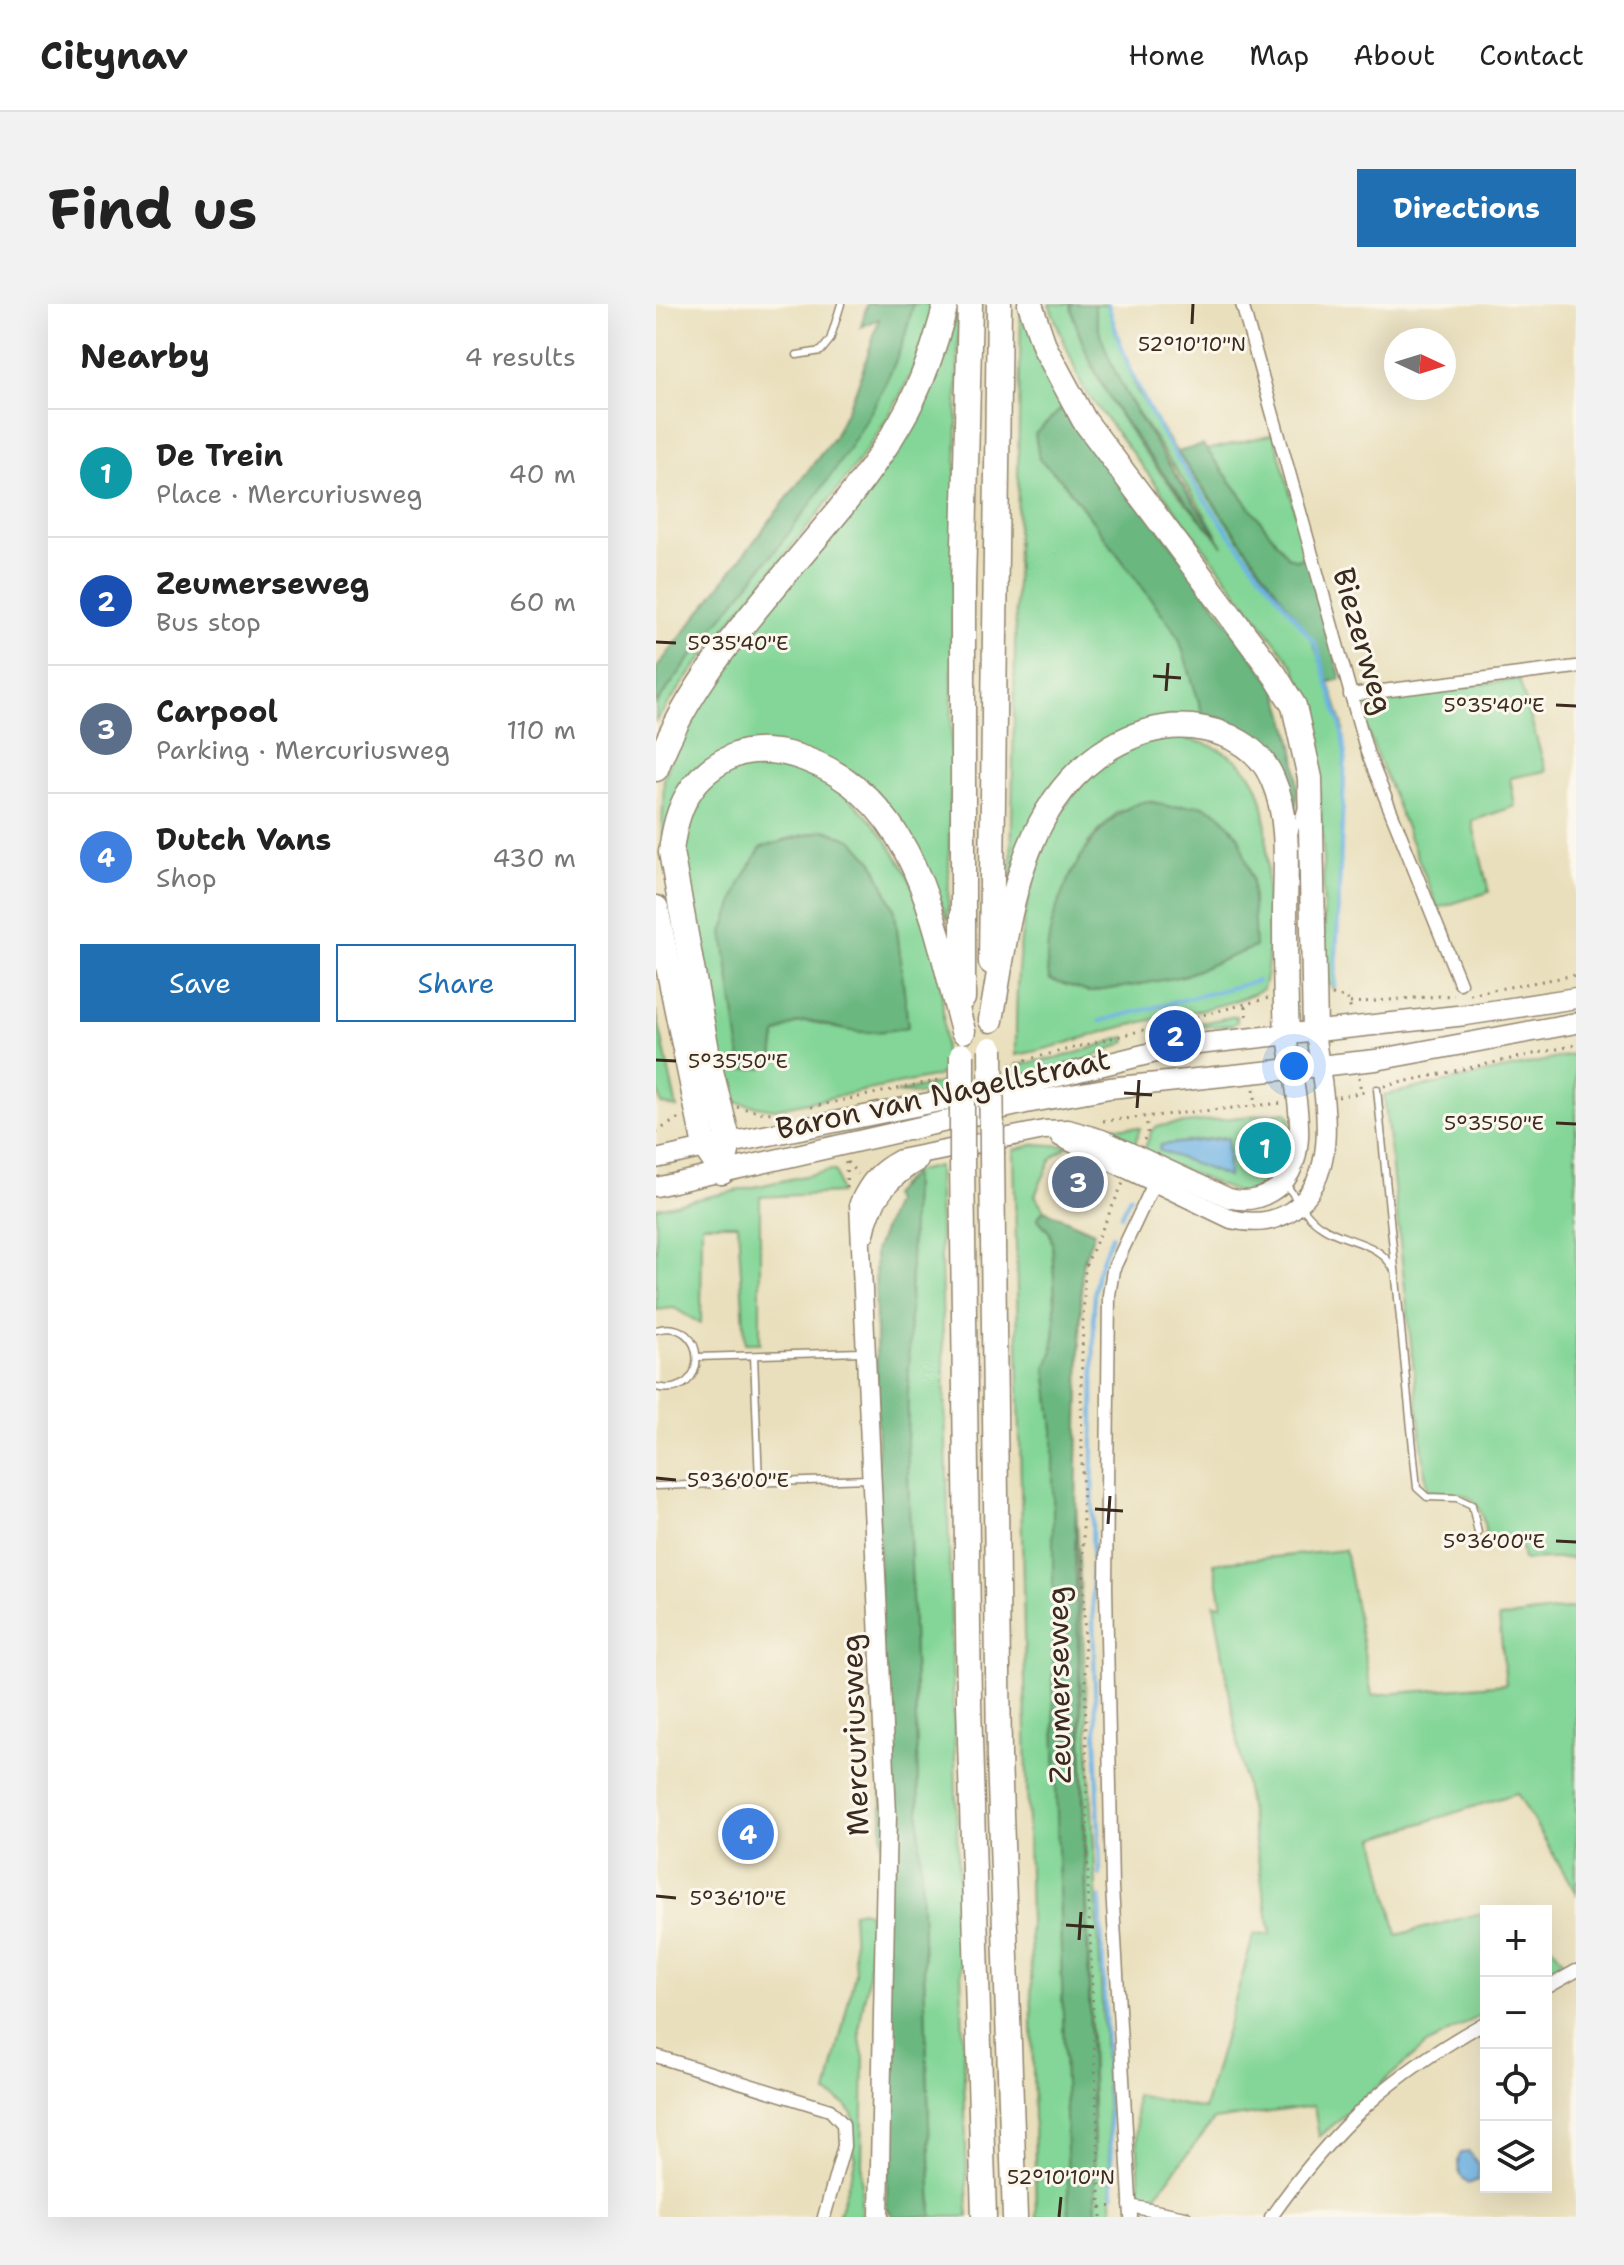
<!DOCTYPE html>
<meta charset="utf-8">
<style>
body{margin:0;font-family:"Shantell Sans",sans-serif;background:#f2f2f2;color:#222}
.controls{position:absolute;right:24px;bottom:24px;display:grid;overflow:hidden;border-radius:0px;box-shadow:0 8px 32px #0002}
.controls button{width:72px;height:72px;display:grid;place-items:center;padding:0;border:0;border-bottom:2px solid #e0e0e0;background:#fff;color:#222;font:40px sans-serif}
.compass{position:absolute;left:728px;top:24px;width:72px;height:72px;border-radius:50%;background:#fff;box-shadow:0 8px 32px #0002;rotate:94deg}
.you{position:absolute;left:638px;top:762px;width:28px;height:28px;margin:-20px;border:6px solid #fff;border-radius:50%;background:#1a73e8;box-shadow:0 0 0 12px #1a73e833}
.badge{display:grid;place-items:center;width:52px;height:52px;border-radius:50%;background:#1f6fb2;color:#fff;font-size:26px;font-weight:700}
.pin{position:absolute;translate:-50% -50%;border:4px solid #fff;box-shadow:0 2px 8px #0006}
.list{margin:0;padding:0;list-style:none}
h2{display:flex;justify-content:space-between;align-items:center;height:104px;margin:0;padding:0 32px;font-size:34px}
h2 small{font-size:26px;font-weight:400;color:#767676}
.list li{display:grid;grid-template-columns:52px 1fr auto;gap:24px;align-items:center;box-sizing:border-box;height:128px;padding:0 32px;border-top:2px solid #e0e0e0}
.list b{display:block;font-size:30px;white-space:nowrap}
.list p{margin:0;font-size:26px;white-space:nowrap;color:#767676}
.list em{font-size:26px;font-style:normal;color:#767676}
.actions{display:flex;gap:16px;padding:24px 32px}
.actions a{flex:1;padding:18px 0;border:2px solid #1f6fb2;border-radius:0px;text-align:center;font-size:28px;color:#1f6fb2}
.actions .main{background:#1f6fb2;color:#fff}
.icon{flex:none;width:44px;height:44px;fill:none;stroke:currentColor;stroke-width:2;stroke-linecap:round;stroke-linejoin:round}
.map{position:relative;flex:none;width:920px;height:1913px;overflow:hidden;border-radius:0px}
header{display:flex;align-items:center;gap:48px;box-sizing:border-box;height:112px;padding:0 40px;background:#fff;border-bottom:2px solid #e0e0e0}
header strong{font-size:38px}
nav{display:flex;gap:44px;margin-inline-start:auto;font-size:28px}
.intro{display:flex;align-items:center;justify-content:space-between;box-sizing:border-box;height:192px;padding:0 48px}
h1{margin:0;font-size:56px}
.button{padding:20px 36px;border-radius:0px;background:#1f6fb2;color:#fff;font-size:28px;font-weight:700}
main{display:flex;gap:48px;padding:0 48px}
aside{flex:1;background:#fff;border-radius:0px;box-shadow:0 8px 32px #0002}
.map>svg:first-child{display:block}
.green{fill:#83d697;stroke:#5f805a;stroke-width:2;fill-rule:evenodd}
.forest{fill:#6ab780;stroke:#52704f;stroke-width:2}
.water{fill:#6eb3e4;stroke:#546e81;stroke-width:2}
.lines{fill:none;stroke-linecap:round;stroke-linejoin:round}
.stream{stroke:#6eb3e4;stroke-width:4}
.lane-casing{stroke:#92846d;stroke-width:9}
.street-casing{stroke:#92846d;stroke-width:15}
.secondary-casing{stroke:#92846d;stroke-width:21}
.primary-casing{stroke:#92846d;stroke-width:23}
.highway-casing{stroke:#92846d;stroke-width:27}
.path{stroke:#92846d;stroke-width:3;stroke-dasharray:2 6;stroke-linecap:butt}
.lane{stroke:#fff;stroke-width:6}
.street{stroke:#fff;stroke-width:12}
.secondary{stroke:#fff;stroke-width:18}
.primary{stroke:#fff;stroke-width:20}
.highway{stroke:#fff;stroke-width:24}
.highway-bridge-casing{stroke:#92846d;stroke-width:27;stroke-linecap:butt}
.highway-bridge{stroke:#fff;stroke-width:24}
.ticks{fill:none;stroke:#3b2a1e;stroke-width:3}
.labels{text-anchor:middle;stroke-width:6;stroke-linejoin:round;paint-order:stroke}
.street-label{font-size:30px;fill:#3b2a1e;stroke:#fbf7ec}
.ticks-label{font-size:20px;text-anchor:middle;fill:#3b2a1e;stroke:#fbf7ec;stroke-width:6;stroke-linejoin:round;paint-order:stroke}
</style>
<header>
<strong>Citynav</strong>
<nav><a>Home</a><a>Map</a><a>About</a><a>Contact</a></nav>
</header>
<div class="intro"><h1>Find us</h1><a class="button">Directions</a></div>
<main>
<aside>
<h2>Nearby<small>4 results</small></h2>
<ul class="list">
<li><span class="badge" style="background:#0f9aa8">1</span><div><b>De Trein</b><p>Place · Mercuriusweg</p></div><em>40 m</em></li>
<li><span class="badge" style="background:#1a4fb4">2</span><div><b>Zeumerseweg</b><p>Bus stop</p></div><em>60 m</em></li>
<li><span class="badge" style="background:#5c6f8a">3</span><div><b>Carpool</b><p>Parking · Mercuriusweg</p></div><em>110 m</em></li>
<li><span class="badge" style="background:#3f7fe0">4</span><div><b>Dutch Vans</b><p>Shop</p></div><em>430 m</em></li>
</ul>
<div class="actions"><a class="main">Save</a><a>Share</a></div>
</aside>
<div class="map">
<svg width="920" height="1913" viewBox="0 0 920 1913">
<rect width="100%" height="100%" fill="#fbf7ec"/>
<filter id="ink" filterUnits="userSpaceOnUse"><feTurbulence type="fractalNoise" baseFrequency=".0125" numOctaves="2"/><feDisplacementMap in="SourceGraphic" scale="16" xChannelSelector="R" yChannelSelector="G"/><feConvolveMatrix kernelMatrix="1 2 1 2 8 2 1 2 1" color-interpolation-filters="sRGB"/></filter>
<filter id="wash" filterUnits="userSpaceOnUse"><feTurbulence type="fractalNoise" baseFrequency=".006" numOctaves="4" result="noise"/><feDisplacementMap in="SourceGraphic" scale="32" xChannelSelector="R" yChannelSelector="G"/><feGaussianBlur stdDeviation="1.8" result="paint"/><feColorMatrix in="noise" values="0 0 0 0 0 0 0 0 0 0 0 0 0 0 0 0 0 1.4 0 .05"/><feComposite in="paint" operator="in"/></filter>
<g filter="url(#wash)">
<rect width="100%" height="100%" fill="#e9dfbc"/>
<g class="green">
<path d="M257 0H280C255 102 188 178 123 258 80 309 39 362 0 417V401L15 379 175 168 241 55Z"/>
<polygon points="365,0 412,98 383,155 405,175 522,331 547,411 512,412 437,444 355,575"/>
<path d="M393 0H414C437 89 499 169 562 234 525 160 448 86 438 0H452L481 87 530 162 656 336 673 378 687 422 689 471 678 686 668 674 667 547 659 427 639 364 427 84Z"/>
<path d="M303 3 292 617C277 576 238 495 200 471 185 461 108 447 86 441L6 531 8 473 35 408 281 65Z"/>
<polygon points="618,130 651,252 641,256 632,253 551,146"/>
<polygon points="863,375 890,467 854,474 859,502 816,517 833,588 782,604 704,409 708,399 721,394"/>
<path d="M517 432C621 450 610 506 611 593 611 622 616 658 607 685 564 707 514 710 466 723 430 732 397 745 360 751 359 643 365 499 476 443 488 437 504 435 517 432ZM493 497 515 503 528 501 598 643 527 672 433 688 432 539 461 508Z"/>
<path d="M95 460C111 461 128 461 144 466 219 490 274 594 284 669 288 700 288 735 288 767L281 772 118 805 78 798 67 767 26 565 28 524 40 497 61 474ZM169 526 198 537 217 558 239 607 252 723C235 724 216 728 199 727 162 726 157 704 120 731L117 754 106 764 126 536Z"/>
<polygon points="0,707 21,804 5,800 0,778"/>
<polygon points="580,712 581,718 576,721 515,725"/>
<polygon points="469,733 470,738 412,764 360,775 360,761 414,751"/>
<path d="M920 750V1254L867 1256 863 1233 836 1236 830 1233C825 1188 811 1189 771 1187L728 791Z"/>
<polygon points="288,778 288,791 240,789"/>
<path d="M631 808C644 836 636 850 624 877L587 891 487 849 496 826 501 822ZM567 833 572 873 503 846 505 841Z"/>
<polygon points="425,821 484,824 477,846"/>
<path d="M380 840 412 842 396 854 379 891 388 906 381 914 394 929 396 939C397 966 405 1044 390 1063L397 1126V1378L413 1913H380L358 846Z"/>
<polygon points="282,862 283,889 312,1913 276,1913 251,1137 257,868"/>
<polygon points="176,866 180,868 184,889 104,893 104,1039 89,1039 82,920 46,920 45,1020 18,1004 0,1006 0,904"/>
<polygon points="420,1198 457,1913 440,1913"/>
<polygon points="689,1246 716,1391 850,1380 843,1314 920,1304 920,1589 861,1489 719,1534 741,1631 830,1608 830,1708 769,1742 663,1833 658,1802 558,1816 498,1893 484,1889 479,1791 548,1805 598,1630 615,1631 558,1300 566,1301 558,1259"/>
<path d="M206 1606 213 1610C213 1633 215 1657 211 1680 207 1705 199 1726 208 1753L205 1913H182L200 1854C188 1826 216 1810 171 1790L199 1669 196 1608Z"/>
<polygon points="890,1635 912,1663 890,1675"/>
</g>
<g class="forest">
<path d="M211 0H257C231 137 79 285 0 401V365L178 133 201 84 223 15 205 23Z"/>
<path d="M414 0H438C446 74 526 178 567 242 506 167 438 96 414 0Z"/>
<path d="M412 98 621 386C636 430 647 469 638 515L637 489 619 454 597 430 570 415 547 411 522 331 405 175 383 155 379 130Z"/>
<polygon points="547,141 632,253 641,256 651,252 685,375 673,378 656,336 521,148"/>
<path d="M493 497 515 503 545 501 563 509 583 533 596 576 599 643 527 672 481 681 433 688 394 676C377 625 435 503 493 497Z"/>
<path d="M169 526 198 537 217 558 239 607 252 723C234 727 214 730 196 727 160 721 153 706 120 731L117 754 106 764 86 765 67 628 85 578 105 543Z"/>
<polygon points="257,868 251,1137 276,1913 237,1913 231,1904 219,947 238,898 235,891"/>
<path d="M388 906 438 928 426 962 419 1245 440 1913H413L397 1378V1126L390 1063C405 1044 397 966 396 939L394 929 381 914Z"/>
</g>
<g class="water">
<polygon points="572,834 572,873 503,846 505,841"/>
<path d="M813 1848 823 1861 822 1876 812 1880C803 1874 799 1857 805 1849Z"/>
</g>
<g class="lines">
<g class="stream">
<path d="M452 0C485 130 579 236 660 341L685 423 689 450 679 682"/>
<polyline points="444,717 602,677"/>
<polyline points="465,912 474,892"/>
<polyline points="444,1571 436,1272 438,993 441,969 456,931"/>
<polyline points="444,1593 457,1891"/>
</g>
</g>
</g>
<g filter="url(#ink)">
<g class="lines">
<defs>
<g id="lane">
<polyline points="141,51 165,47 174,36 185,0"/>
<polyline points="638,530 645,506"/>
<polyline points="721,785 761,1184 771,1193 801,1194 816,1201 822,1229"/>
<path d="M629 879C639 892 650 913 665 922 689 939 723 936 738 966"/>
<path d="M0 1026C53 1012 55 1096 0 1083"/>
<polyline points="98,1052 103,1178"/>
<polyline points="41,1053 205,1048"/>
<polyline points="0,1182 213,1175"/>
</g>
<g id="street">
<polyline points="586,0 711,448 804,679"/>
<polyline points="694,391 920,363"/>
<polyline points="890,1684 920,1667"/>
<polyline points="0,1752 174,1806 187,1820 188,1842 168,1913"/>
<polyline points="474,1902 529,1913"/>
<polyline points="475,1913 456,1583 450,1283 453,991 457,966 500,875"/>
<path d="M615 1913C679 1822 733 1772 830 1718"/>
</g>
<g id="secondary">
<path d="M404 833 575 915C596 920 617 919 635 907 690 869 665 783 659 726"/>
<polyline points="0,855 62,841"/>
<polyline points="0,883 66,868"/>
<path d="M209 930C215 897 233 874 263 857"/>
<path d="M223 1913 231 1510 203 899C213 877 223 866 244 855L388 826 412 825 446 835 573 894C587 898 602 896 615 888 664 861 635 777 631 730"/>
</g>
<g id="primary">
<polyline points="73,839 374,779 524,742 810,711 920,694"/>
<polyline points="66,868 370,799 454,784 720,756 920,719"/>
</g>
<g id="highway">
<polyline points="374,0 389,44 428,116 619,371 638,402 654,474 659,726"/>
<path d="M0 465C50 331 174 241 244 119 266 82 279 41 290 0"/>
<polyline points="0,604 49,843 66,868"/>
<polyline points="335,658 343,0"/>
<polyline points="307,694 307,281 314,0"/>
<path d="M335 716C353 618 360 500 455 443 479 429 507 420 536 423 571 427 603 442 617 476 635 517 629 566 629 609 629 649 629 689 631 730"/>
<polyline points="336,850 343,1452 359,1913"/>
<polyline points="306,855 313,1400 328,1913"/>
<path d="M66 868 73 839 54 763 15 548C20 504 34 471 77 452 98 443 128 447 149 455 263 496 279 626 307 727"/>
</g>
</defs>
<use href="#lane" class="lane-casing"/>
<use href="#street" class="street-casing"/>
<use href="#secondary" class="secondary-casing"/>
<use href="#primary" class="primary-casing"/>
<use href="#highway" class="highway-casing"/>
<g class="path">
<polyline points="814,690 920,671"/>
<polyline points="676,691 691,694 695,706"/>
<polyline points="694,699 798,691"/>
<polyline points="590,702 591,718"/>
<polyline points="354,760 613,694"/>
<polyline points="703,773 705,789"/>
<polyline points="728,782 920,741"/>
<polyline points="598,785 600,801"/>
<polyline points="682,793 713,787"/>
<polyline points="81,803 109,809 132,808"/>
<polyline points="155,803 288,775"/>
<polyline points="447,817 626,799"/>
<polyline points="0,828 23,814"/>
<polyline points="488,836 492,829 490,813"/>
<polyline points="190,858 191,886"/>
<polyline points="191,858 202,870"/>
<polyline points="445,1903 461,1902"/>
<polyline points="445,1913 432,1583 425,1081 429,963 467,879"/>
</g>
<use href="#lane" class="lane"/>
<use href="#street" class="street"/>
<use href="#secondary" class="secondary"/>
<use href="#primary" class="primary"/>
<use href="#highway" class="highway"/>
<defs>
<g id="highway-bridge">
<polyline points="335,745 336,850"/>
<polyline points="306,751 306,855"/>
</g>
</defs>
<use href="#highway-bridge" class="highway-bridge-casing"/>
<use href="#highway-bridge" class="highway-bridge"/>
</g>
</g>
<path class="ticks" d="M536 20 537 0M0 338 20 339M497 372 525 374M510 387 512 359M900 401 920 402M0 756 20 757M468 789 496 791M481 804 483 776M900 819 920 820M0 1174 20 1176M439 1205 467 1207M452 1220 454 1192M900 1237 920 1238M0 1592 20 1594M410 1621 438 1623M423 1636 425 1608M403 1913 405 1893"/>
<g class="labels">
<g class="street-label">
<text transform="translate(707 337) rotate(74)" y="10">Biezerweg</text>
<text transform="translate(287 790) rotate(-12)" y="10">Baron van Nagellstraat</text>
<text transform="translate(403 1381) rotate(-91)" y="10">Zeumerseweg</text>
<text transform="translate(199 1431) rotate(-92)" y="10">Mercuriusweg</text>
</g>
</g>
<g class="ticks-label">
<text x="536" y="47">52°10'10"N</text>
<text x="82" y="346">5°35'40"E</text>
<text x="838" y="408">5°35'40"E</text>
<text x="82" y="764">5°35'50"E</text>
<text x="838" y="826">5°35'50"E</text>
<text x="82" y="1183">5°36'00"E</text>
<text x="838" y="1244">5°36'00"E</text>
<text x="82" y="1601">5°36'10"E</text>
<text x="405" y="1880">52°10'10"N</text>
</g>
</svg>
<div class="controls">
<button>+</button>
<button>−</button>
<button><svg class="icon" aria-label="locate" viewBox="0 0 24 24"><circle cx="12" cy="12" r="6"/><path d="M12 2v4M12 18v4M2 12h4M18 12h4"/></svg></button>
<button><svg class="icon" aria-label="layers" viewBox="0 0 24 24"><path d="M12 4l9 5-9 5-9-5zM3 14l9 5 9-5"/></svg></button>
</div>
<svg class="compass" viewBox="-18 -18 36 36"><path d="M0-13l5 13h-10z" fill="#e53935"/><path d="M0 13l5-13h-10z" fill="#767676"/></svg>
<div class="you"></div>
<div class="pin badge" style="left:609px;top:844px;background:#0f9aa8">1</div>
<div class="pin badge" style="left:519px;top:732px;background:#1a4fb4">2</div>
<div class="pin badge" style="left:422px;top:878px;background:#5c6f8a">3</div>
<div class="pin badge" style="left:92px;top:1530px;background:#3f7fe0">4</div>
</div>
</main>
